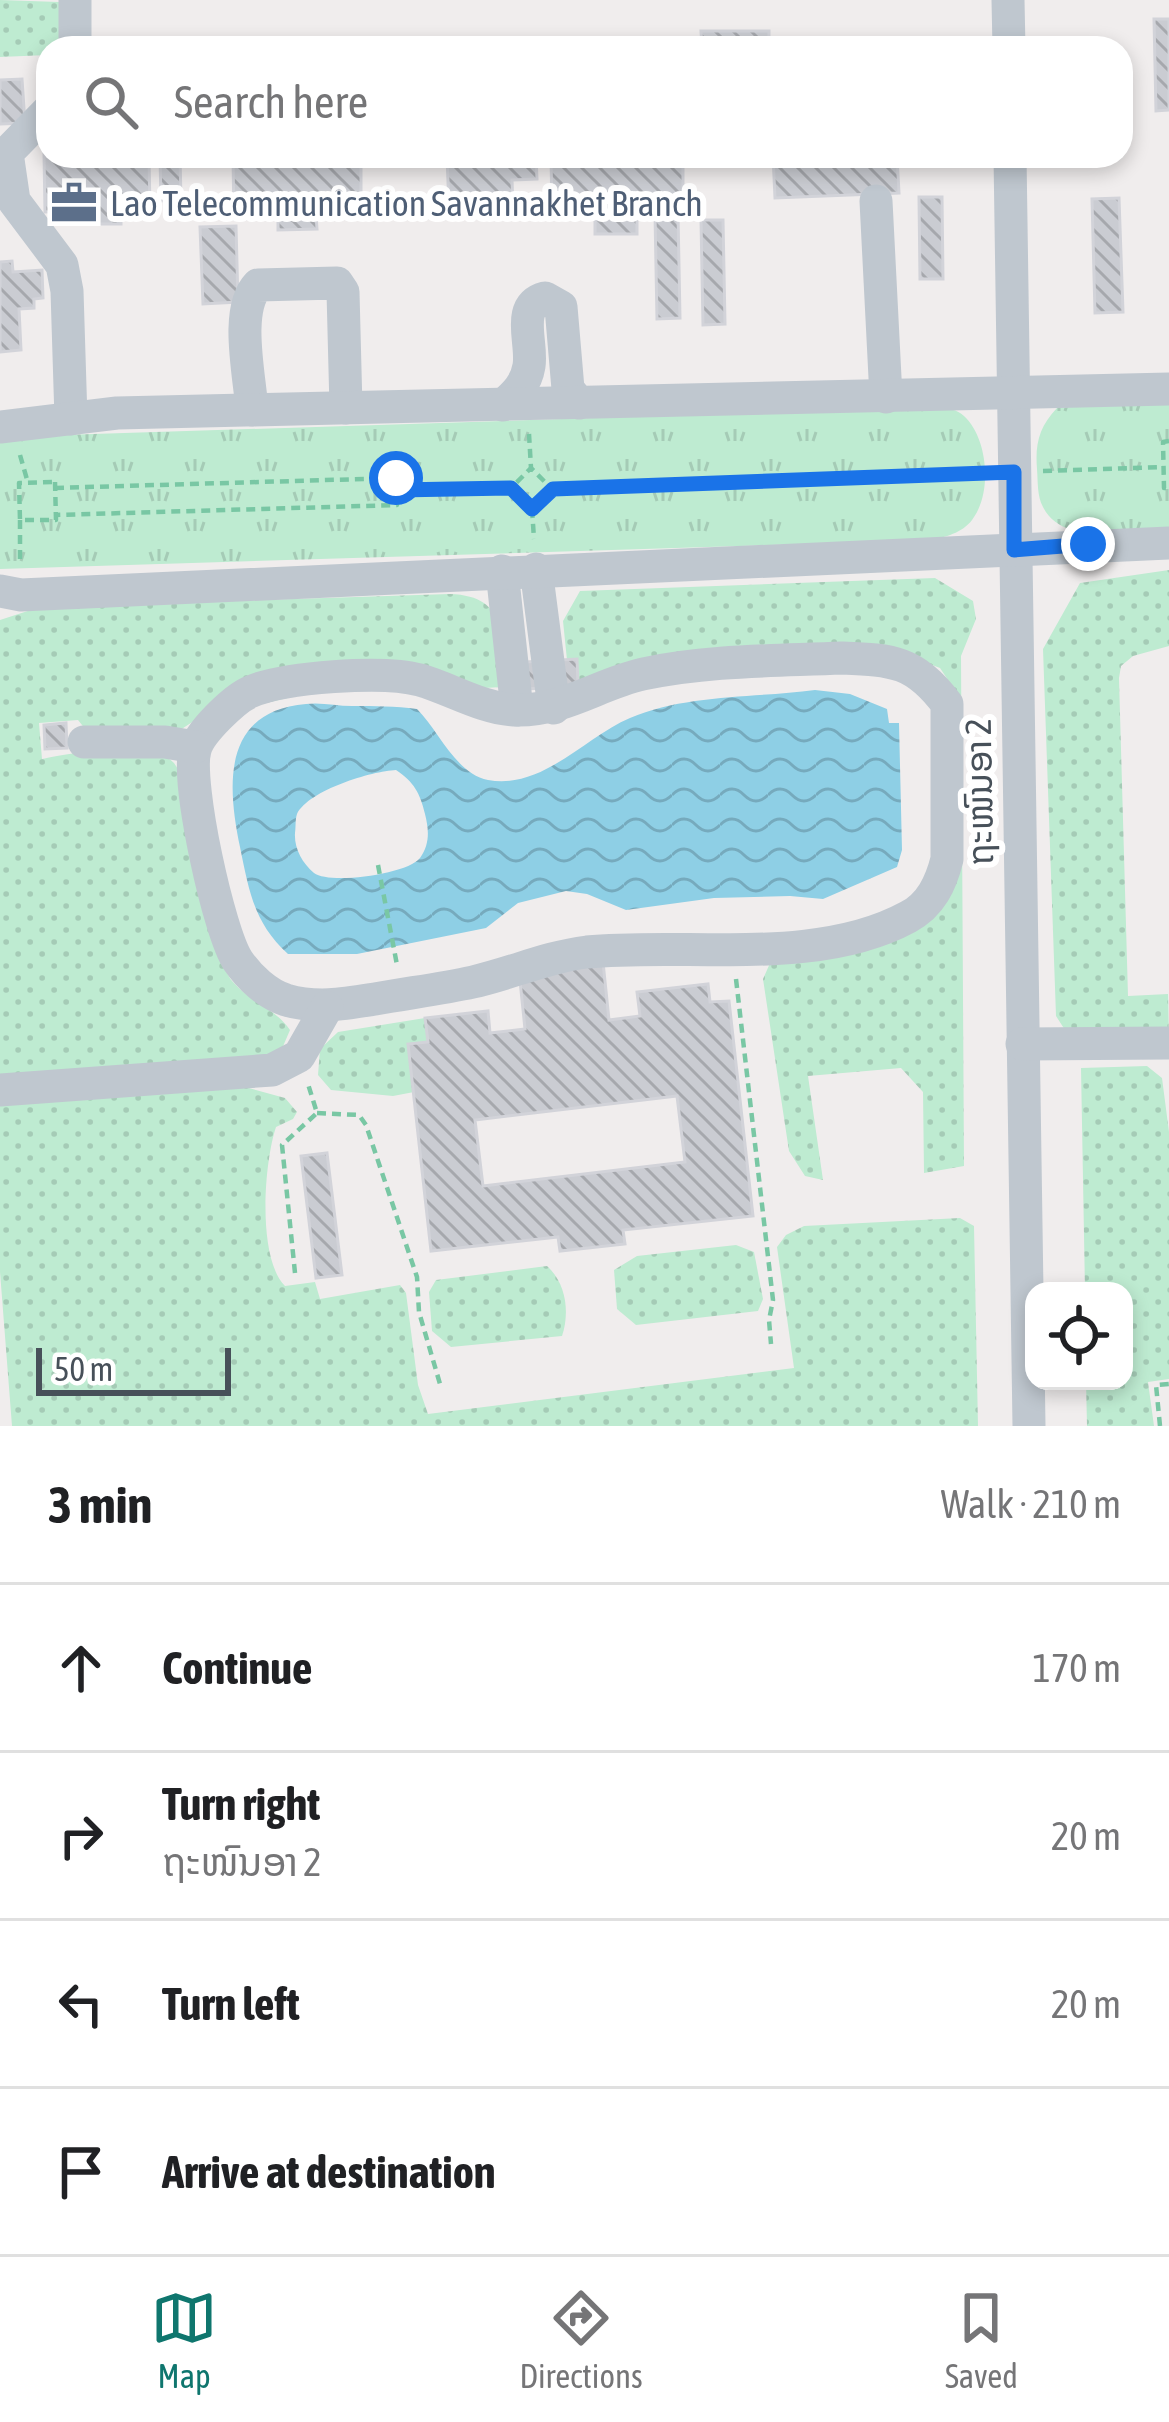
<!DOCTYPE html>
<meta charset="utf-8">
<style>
body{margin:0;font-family:"Asap Condensed","Noto Sans Lao",sans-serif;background:#f2f2f2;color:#202124}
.controls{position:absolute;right:36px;bottom:36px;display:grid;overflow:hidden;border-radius:24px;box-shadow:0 6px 18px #0003}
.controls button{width:108px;height:108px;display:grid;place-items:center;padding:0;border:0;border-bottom:3px solid #e0e0e0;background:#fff;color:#202124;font:60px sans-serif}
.scale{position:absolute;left:36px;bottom:30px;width:195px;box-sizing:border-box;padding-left:12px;border:6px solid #475059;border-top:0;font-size:33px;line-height:42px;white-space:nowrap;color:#475059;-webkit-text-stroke:9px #fff;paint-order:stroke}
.stop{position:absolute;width:36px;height:36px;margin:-27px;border:9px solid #1a73e8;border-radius:50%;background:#fff}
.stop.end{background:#1a73e8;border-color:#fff;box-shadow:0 3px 12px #0008}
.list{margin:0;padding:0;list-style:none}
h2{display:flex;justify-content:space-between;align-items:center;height:156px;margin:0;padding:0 48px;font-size:51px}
h2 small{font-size:39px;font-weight:400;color:#757577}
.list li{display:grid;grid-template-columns:78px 1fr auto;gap:36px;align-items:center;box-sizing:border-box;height:168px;padding:0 48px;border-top:3px solid #e0e0e0}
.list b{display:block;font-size:45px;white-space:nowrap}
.list p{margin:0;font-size:39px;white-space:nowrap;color:#757577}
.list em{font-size:39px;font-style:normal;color:#757577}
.icon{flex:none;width:66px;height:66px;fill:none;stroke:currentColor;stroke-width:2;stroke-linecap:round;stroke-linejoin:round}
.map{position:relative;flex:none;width:1169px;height:1426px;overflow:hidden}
.search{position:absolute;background:#fff;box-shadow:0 6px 18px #0003;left:36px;right:36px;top:36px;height:132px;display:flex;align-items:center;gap:30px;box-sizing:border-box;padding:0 42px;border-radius:36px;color:#757577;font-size:45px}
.sheet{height:828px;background:#fff}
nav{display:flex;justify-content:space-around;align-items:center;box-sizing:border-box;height:168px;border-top:3px solid #e0e0e0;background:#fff;font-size:33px;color:#757577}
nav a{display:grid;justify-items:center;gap:6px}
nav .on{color:#0f766e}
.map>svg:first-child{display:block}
.grass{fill:url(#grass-dots)}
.park{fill:url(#park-tufts)}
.water{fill:url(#water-waves);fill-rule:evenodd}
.building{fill:url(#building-back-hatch);stroke:#d2d3d9;stroke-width:3;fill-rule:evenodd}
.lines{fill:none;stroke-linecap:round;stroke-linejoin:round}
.path{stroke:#79c7a4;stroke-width:4.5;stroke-dasharray:9 6;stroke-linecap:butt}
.minor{stroke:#bfc7cf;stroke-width:33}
.route{stroke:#1a73e8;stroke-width:15}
.labels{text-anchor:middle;stroke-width:12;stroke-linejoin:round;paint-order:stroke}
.service-label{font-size:36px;fill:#4e5e75;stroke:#fff;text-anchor:start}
.street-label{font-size:36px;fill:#475059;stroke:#fff}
</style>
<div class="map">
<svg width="1169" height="1426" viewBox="0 0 1169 1426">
<defs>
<pattern id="grass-dots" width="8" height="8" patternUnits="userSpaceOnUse" patternTransform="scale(3)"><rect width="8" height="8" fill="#beebd1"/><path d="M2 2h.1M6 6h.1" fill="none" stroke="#a5cbb6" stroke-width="1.8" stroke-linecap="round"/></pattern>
<pattern id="park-tufts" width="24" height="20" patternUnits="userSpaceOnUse" patternTransform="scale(3)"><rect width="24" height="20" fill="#beebd1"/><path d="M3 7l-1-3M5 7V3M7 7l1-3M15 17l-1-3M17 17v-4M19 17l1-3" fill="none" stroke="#a5cbb6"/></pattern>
<pattern id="water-waves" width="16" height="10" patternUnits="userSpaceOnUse" patternTransform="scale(3)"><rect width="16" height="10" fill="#8ecfe5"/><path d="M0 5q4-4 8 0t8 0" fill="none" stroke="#76aabd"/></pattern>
<pattern id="building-back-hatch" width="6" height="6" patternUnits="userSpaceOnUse" patternTransform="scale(3)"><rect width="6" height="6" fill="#caccd2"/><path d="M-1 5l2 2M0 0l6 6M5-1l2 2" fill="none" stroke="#a6a8ad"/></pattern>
</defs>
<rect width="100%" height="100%" fill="#f0eded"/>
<g class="grass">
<polygon points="0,0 59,2 60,48 48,48 48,55 0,57"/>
<polygon points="1169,570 1169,646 1133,656 1121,666 1119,678 1128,996 1168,994 1169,1039 1065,1030 1056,1016 1043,649 1080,583"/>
<polygon points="935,578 973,601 976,619 961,656 964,1166 924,1173 923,1092 901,1068 808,1076 823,1180 805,1176 789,1151 763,979 771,961 927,923 952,686 940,668 903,654 578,686 577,660 567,660 563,621 580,591"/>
<path d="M450 594C511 596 500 640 502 687L484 688 418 668 197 719 177 732 86 730 78 720 39 723 42 759C67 752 157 742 174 763 178 768 180 775 182 781 191 822 210 955 233 982 250 1002 275 1008 290 1030L281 1051 265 1060 0 1079V620L40 607Z"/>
<polygon points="425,1018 428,1042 409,1044 414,1092 393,1096 331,1090 318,1075 320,1049 338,1032"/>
<polygon points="1147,1066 1162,1078 1169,1132 1169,1379 1148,1382 1154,1426 1087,1426 1086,1381 1124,1381 1124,1291 1085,1291 1081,1068"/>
<path d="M231 1083 285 1098 297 1112 293 1119 276 1127C264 1163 257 1258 285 1286L315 1282 320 1299 400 1285 406 1293 418 1385 428 1414 794 1368 777 1247 786 1235 804 1226 960 1218 974 1226 978 1426H12L0 1272V1101Z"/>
<polygon points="736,1245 754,1252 763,1299 758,1311 636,1325 617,1309 614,1270 637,1256"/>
<path d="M547 1266C566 1283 570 1312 562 1336L451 1347 432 1331 429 1292 436 1280Z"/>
</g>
<g class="park">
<path d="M1169 400V532C1132 532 1063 547 1043 507 1037 496 1038 482 1037 469 1035 444 1039 427 1057 408Z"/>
<path d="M938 407C948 409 957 409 964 416 988 438 992 491 974 517 965 532 948 536 933 540L0 569V437Z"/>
</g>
<path class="water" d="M815 690 850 694 887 709 889 723H899L902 850 897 867 823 899 790 896 714 898 626 910 587 894 566 891 518 903 486 928 357 954H288C254 923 249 891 240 847 227 785 222 711 306 704 321 702 337 706 352 706 375 706 395 706 417 709 439 731 456 774 488 780 542 790 585 737 630 718 686 694 756 698 815 690ZM396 770C414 782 420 793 425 814 429 830 430 844 420 858 408 874 330 885 314 873 302 863 294 848 295 833 296 827 295 820 297 814 309 790 372 771 396 770Z"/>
<g class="building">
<polygon points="1154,19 1169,19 1169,110 1156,111"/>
<polygon points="701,31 769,31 769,48 702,48"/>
<polygon points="886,38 886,48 777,48 777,42"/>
<rect x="529" y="39" width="38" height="9"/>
<polygon points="171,43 171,48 103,48 103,46"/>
<polygon points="404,43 404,48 301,48 301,45"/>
<polygon points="22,79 25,123 0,124 0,80"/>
<polygon points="44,153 149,156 150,210 121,211 121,224 79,224 79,211 45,212"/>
<polygon points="160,156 180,156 181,200 161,201"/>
<polygon points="361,156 361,214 316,214 317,229 278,230 278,218 234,219 233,157"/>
<polygon points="447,156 536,156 537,179 512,180 513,206 449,208"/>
<polygon points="551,156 683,156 683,209 637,210 637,234 595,234 595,212 552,213"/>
<polygon points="773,156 897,156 899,193 775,198"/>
<polygon points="919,197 942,197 943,279 920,279"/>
<polygon points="1119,198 1123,312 1095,313 1092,199"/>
<polygon points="655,214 678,214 680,318 657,319"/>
<polygon points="701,220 723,220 725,324 703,325"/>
<polygon points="236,226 238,302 203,304 200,227"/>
<polygon points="12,261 13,272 42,270 43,298 34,299 34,308 19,309 21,350 0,352 0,262"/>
<polygon points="577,659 578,686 509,690 508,663"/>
<polygon points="66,723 67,748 45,749 44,725"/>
<path d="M603 962 609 1020 640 1016 637 992 708 984 710 1002 729 1001 753 1216 623 1230 625 1244 560 1251 558 1237 431 1251 408 1044 428 1042 425 1018 488 1011 490 1033 525 1029 519 971ZM677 1096 685 1162 483 1186 475 1120Z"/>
<polygon points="327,1153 342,1275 316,1278 301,1156"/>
</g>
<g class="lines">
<g class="path">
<polyline points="529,434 531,468"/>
<polyline points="1169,441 1163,442 1164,488 1169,488"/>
<polyline points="20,455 28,483"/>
<polyline points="1043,471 1163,467"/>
<polygon points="55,482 56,520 20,520 19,483"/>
<polyline points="55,488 396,478 397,505 56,515"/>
<polyline points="552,489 984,473"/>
<polyline points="399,490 511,488 531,468 552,489 532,509 511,488"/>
<polyline points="532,509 534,539"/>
<polyline points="20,520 20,563"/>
<polyline points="378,865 397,965"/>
<polyline points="736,979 773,1300 769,1320 771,1344"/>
<polyline points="317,1113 359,1115 366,1125 417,1277 419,1312 440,1384"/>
<polyline points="295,1273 282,1145 317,1113 308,1084"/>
<polyline points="1160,1426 1156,1385 1169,1384"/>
</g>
<g class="minor">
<polyline points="75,0 75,48"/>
<polyline points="1008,0 1009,48"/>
<polyline points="48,111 7,153 14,201 62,265 67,291 71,419"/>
<polyline points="1010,156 1029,1426"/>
<polyline points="876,201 886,397"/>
<path d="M503 405C516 394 526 384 529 366 533 343 515 306 545 298L561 307 568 389 579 403"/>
<path d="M252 410C250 377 234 310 258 285L337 283 343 292 346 408"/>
<polyline points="0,427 117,413 1169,389"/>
<polyline points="536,569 554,708"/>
<polyline points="502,571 517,710"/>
<polyline points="0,591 21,595 1169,543"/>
<path d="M842 658C893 660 915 661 947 704V859C941 883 931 905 908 917 816 967 687 942 587 952 547 957 512 973 473 982 441 989 408 993 375 999 344 1004 317 1009 286 1000 267 994 249 977 238 961 219 933 186 782 195 750 199 733 234 699 250 692 284 677 383 670 420 680 451 689 481 708 514 710 563 712 598 684 643 674 708 660 776 661 842 658Z"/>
<polyline points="84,742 165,742 195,747"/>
<polyline points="1022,1044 1169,1043"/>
<polyline points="0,1090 272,1070 299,1056 327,1007"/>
</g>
</g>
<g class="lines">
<polyline class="route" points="396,478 397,490 511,488 532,509 553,489 1014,472 1014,550 1088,544"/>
</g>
<defs>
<symbol id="office-bare" viewBox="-9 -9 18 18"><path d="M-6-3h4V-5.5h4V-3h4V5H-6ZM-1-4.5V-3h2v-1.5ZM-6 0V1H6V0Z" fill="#5c6f8a" stroke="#fff" stroke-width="2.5" paint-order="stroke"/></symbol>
</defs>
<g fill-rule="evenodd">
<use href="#office-bare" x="41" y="170" width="66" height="66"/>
</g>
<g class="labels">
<g class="service-label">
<text x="110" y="216">Lao Telecommunication Savannakhet Branch</text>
</g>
<g class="street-label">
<text transform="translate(979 792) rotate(-91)" y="13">ຖະໜົນອາ 2</text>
</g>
</g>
</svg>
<div class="controls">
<button><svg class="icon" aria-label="locate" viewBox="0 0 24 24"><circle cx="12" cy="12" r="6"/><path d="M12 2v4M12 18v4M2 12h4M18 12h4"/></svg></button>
</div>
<div class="scale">50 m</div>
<div class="stop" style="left:396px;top:478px"></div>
<div class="stop end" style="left:1088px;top:544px"></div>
<div class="search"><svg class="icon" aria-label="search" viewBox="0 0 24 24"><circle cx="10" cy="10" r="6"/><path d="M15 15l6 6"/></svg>Search here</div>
</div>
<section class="sheet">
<h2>3 min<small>Walk · 210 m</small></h2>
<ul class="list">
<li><svg class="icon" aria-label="ahead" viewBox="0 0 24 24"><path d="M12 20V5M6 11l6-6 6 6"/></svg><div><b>Continue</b></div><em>170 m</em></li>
<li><svg class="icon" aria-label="right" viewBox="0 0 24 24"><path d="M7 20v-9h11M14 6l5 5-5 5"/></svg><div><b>Turn right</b><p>ຖະໜົນອາ 2</p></div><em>20 m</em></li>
<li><svg class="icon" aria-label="left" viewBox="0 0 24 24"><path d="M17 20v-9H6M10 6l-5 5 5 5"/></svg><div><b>Turn left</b></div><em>20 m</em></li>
<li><svg class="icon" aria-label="arrive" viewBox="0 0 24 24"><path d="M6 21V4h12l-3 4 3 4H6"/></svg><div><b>Arrive at destination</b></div></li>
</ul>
</section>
<nav>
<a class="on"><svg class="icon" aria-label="map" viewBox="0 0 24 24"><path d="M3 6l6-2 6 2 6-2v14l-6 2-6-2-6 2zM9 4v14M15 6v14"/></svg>Map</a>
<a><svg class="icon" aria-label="directions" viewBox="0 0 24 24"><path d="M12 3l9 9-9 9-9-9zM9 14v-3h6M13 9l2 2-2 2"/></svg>Directions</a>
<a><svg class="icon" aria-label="saved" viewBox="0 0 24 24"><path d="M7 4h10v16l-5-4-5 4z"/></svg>Saved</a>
</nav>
